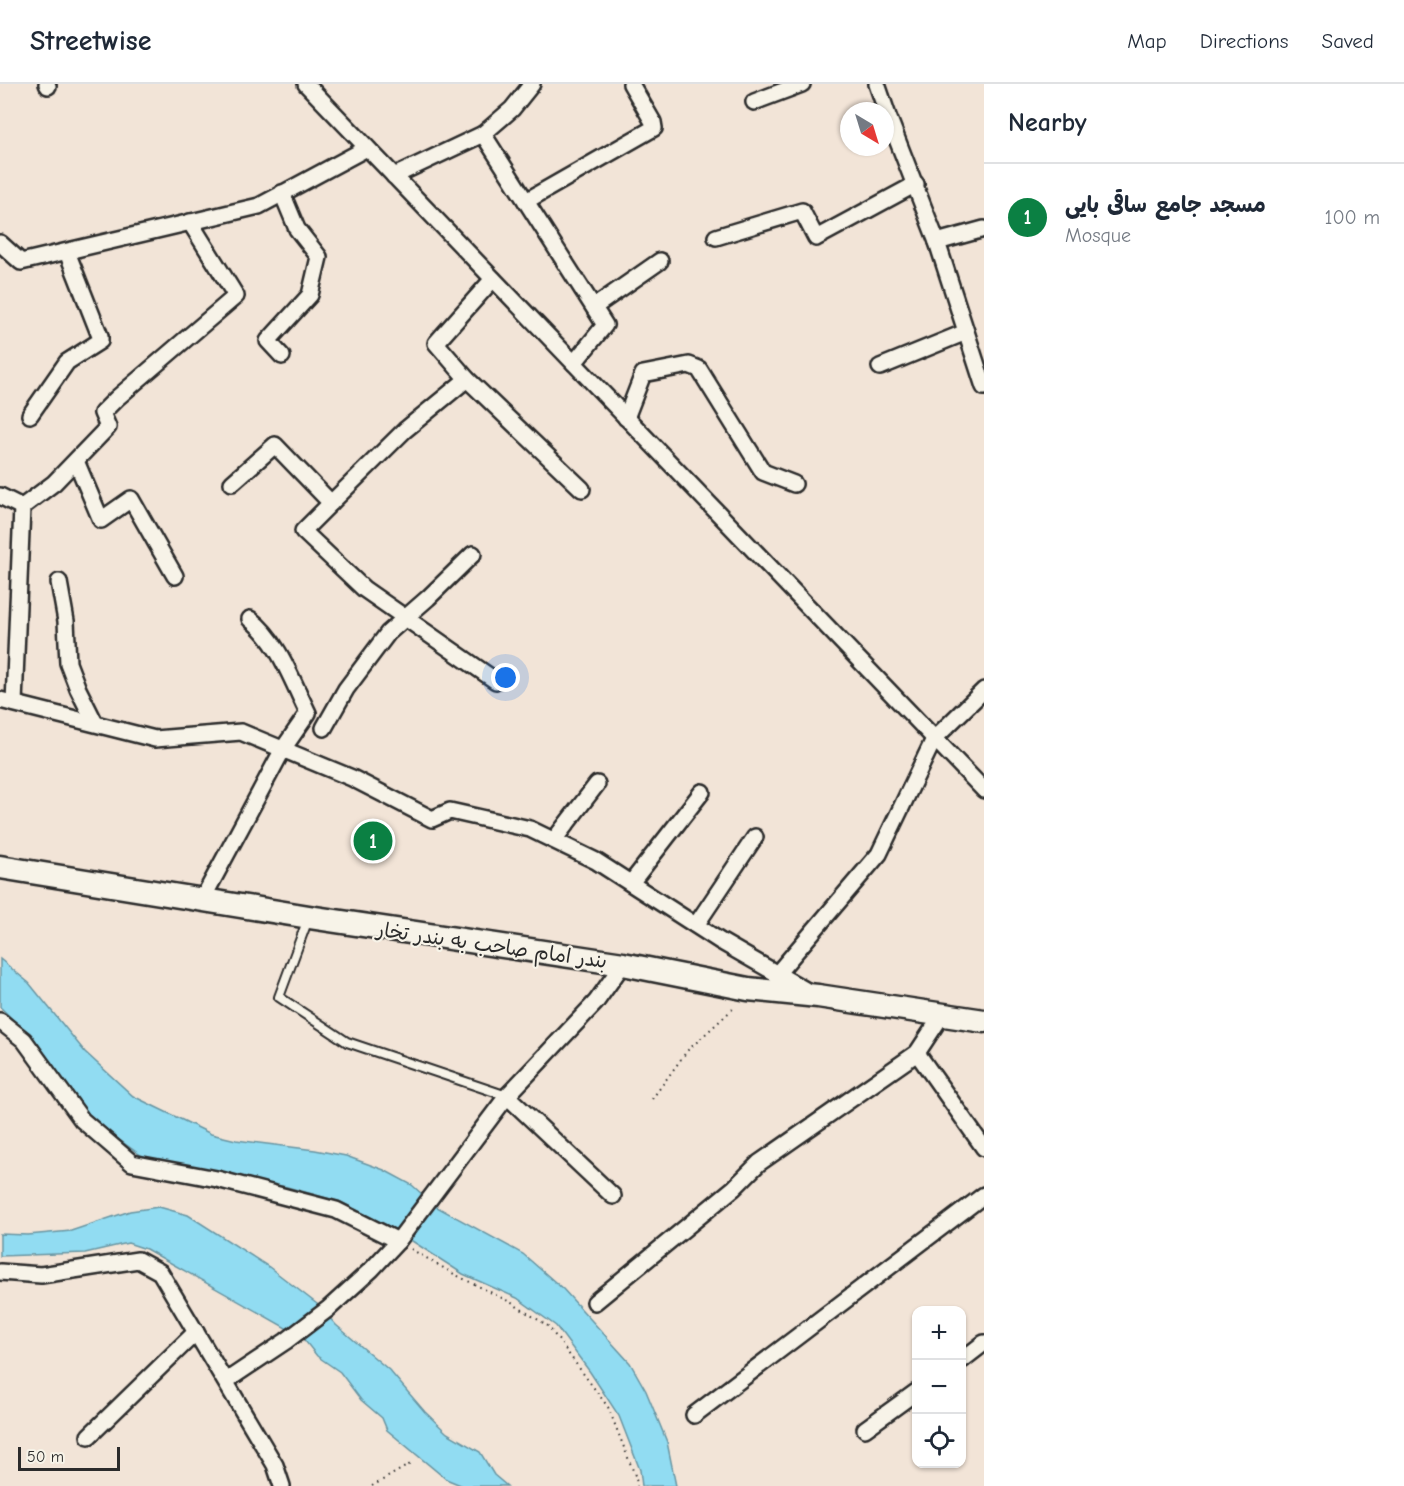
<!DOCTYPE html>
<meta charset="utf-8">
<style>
body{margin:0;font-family:"Comic Neue","Playpen Sans Arabic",sans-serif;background:#f6f6f7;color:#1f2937}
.controls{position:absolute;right:18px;bottom:18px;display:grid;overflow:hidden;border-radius:12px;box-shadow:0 2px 4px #0004}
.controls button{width:54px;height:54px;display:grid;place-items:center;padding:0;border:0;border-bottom:2px solid #e0e1e3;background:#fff;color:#1f2937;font:30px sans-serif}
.compass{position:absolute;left:840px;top:18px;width:54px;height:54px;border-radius:50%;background:#fff;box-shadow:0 2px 4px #0004;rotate:142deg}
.scale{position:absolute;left:18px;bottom:15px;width:102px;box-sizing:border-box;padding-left:6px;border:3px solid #2b2b2b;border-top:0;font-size:16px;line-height:21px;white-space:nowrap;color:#2b2b2b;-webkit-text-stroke:4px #f7f3e8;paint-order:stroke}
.you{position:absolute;left:506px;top:594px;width:21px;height:21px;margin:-15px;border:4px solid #fff;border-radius:50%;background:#1a73e8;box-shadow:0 0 0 9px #1a73e833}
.badge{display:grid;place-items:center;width:39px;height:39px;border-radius:50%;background:#0b8043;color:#fff;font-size:20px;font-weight:700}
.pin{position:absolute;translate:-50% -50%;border:3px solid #fff;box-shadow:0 2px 6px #0006}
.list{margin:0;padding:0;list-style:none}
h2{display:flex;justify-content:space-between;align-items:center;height:78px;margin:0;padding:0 24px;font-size:26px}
h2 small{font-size:20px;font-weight:400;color:#747a83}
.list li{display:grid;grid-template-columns:39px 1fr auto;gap:18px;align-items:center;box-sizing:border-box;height:108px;padding:0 24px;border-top:2px solid #e0e1e3}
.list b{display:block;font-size:22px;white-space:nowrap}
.list p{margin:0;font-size:20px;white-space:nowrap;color:#747a83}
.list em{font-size:20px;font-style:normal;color:#747a83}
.icon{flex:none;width:33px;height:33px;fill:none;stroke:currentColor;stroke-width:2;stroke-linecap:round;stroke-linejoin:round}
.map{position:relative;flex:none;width:984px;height:1402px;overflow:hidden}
header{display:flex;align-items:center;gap:36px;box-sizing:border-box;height:84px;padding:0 30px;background:#fff;border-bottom:2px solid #e0e1e3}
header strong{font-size:28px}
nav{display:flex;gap:33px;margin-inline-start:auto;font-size:21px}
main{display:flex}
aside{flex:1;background:#fff}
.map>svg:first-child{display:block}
.water{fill:#91dcf2;stroke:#6895a2;stroke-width:1.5}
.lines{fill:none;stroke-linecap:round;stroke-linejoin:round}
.lane-casing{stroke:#2b2b2b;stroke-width:12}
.street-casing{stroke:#2b2b2b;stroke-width:20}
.secondary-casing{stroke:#2b2b2b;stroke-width:27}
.path{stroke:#2b2b2b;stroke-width:2;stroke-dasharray:1.5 4.5;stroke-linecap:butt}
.lane{stroke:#f7f3e8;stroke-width:8}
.street{stroke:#f7f3e8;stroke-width:15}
.secondary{stroke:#f7f3e8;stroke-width:22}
.labels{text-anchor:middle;stroke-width:4.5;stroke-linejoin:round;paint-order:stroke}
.street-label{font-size:20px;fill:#2b2b2b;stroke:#f7f3e8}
</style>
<header>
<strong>Streetwise</strong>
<nav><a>Map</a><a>Directions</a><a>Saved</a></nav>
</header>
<main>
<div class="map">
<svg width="984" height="1402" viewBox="0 0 984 1402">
<rect width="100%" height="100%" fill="#f2e4d7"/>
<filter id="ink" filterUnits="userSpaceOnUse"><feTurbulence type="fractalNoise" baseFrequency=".0167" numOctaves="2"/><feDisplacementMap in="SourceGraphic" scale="12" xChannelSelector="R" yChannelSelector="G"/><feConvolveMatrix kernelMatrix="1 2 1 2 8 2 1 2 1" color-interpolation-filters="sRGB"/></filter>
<g filter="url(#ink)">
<g class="water">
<polygon points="0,875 29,899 85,968 133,1012 211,1050 236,1056 315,1066 346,1072 384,1086 412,1101 435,1122 523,1170 563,1205 630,1279 646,1307 667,1358 676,1402 642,1402 640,1386 619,1332 590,1288 556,1242 517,1214 463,1190 392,1144 341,1118 287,1103 149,1077 87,1033 38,960 0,923"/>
<polygon points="159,1123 188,1131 269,1183 317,1220 336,1241 389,1286 425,1328 447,1349 480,1368 494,1391 507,1402 463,1402 446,1395 387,1346 382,1334 361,1316 340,1288 317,1272 302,1253 146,1165 128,1159 85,1169 0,1172 0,1150 28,1151 71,1147 130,1127"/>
</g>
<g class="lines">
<defs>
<polyline id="lane" points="308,835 279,913 347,958 507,1012"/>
<g id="street">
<polyline points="47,0 48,2"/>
<polyline points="306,0 984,706"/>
<polyline points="877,0 888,32 937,158 984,303"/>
<polyline points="754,18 802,0"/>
<polyline points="483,50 512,25 532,0"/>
<polyline points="394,92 483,50 605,241 574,279"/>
<polyline points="526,117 654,44 653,38 631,0"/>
<polyline points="716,153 802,127 816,154 916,100"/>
<polyline points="937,158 984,145"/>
<polyline points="0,159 21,178 259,122 367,64"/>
<polyline points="493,195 436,259 467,295 582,405"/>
<polyline points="594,223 660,177"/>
<polyline points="282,272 268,257 310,211 319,173 297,145 282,109"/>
<polyline points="880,283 966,248"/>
<polyline points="30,331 67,278 100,257 100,252 67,168"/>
<polyline points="626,334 643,290 689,281 699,285 763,388 794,400"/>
<polyline points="76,377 101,436 131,415 175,492"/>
<polyline points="232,399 275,361 331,419 405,346 467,295"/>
<polyline points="0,412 22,423"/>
<polyline points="331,419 303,447 364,505 496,597"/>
<polyline points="59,498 66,537 68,579 78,605 95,639"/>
<polyline points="0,616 155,655 241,648 352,694 432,735 450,727 530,745 596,777 720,857 807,907"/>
<polyline points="14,619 22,423 54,399 108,343 102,329 117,314 236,212 190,138"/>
<polyline points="324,644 346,605 388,549 428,514 473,470"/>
<polyline points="554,756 597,700"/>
<polyline points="631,799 702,708"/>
<path d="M202 816 283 665 308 629C292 597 279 557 250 535"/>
<polyline points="696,841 755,753"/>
<polyline points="776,891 879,770 934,655 984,606"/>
<polyline points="0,937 24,956 82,1036 132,1079 217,1095 336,1126 398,1157"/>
<polyline points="917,969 984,1064"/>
<polyline points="507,1012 613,1112"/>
<polyline points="0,1188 41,1191 138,1176 160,1188 275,1381 282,1402"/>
<polyline points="595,1218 734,1104 759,1079 917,969 942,931"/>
<polyline points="962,1276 984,1259"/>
<polyline points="226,1297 286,1257 328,1225 372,1185 398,1157 507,1012 596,918 623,880"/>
<polyline points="694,1331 984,1111"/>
<polyline points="865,1345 916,1308"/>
<polyline points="89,1352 196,1248"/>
</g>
<polyline id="secondary" points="0,783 309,833 623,880 748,905 818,912 984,937"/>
</defs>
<use href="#lane" class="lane-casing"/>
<use href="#street" class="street-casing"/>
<use href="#secondary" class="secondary-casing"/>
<g class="path">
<polyline points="652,1015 687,967 736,922"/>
<polyline points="411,1165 454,1190 510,1218 548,1242 608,1323 636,1394 637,1402"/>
<polyline points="372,1402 412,1379"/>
</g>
<use href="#lane" class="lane"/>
<use href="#street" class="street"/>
<use href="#secondary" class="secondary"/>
</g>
</g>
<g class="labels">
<g class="street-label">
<text transform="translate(492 861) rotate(8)" y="7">بندر امام صاحب به بندر تخار</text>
</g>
</g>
</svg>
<div class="controls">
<button>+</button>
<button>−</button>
<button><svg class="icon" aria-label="locate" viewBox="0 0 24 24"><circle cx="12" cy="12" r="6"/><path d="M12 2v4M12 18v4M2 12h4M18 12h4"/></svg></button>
</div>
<svg class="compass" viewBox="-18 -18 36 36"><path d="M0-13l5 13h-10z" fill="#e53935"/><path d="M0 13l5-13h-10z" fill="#747a83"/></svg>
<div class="scale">50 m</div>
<div class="you"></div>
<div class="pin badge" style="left:373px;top:757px">1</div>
</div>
<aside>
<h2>Nearby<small></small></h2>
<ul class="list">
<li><span class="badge">1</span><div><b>مسجد جامع ساقی بایی</b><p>Mosque</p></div><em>100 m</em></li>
</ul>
</aside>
</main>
